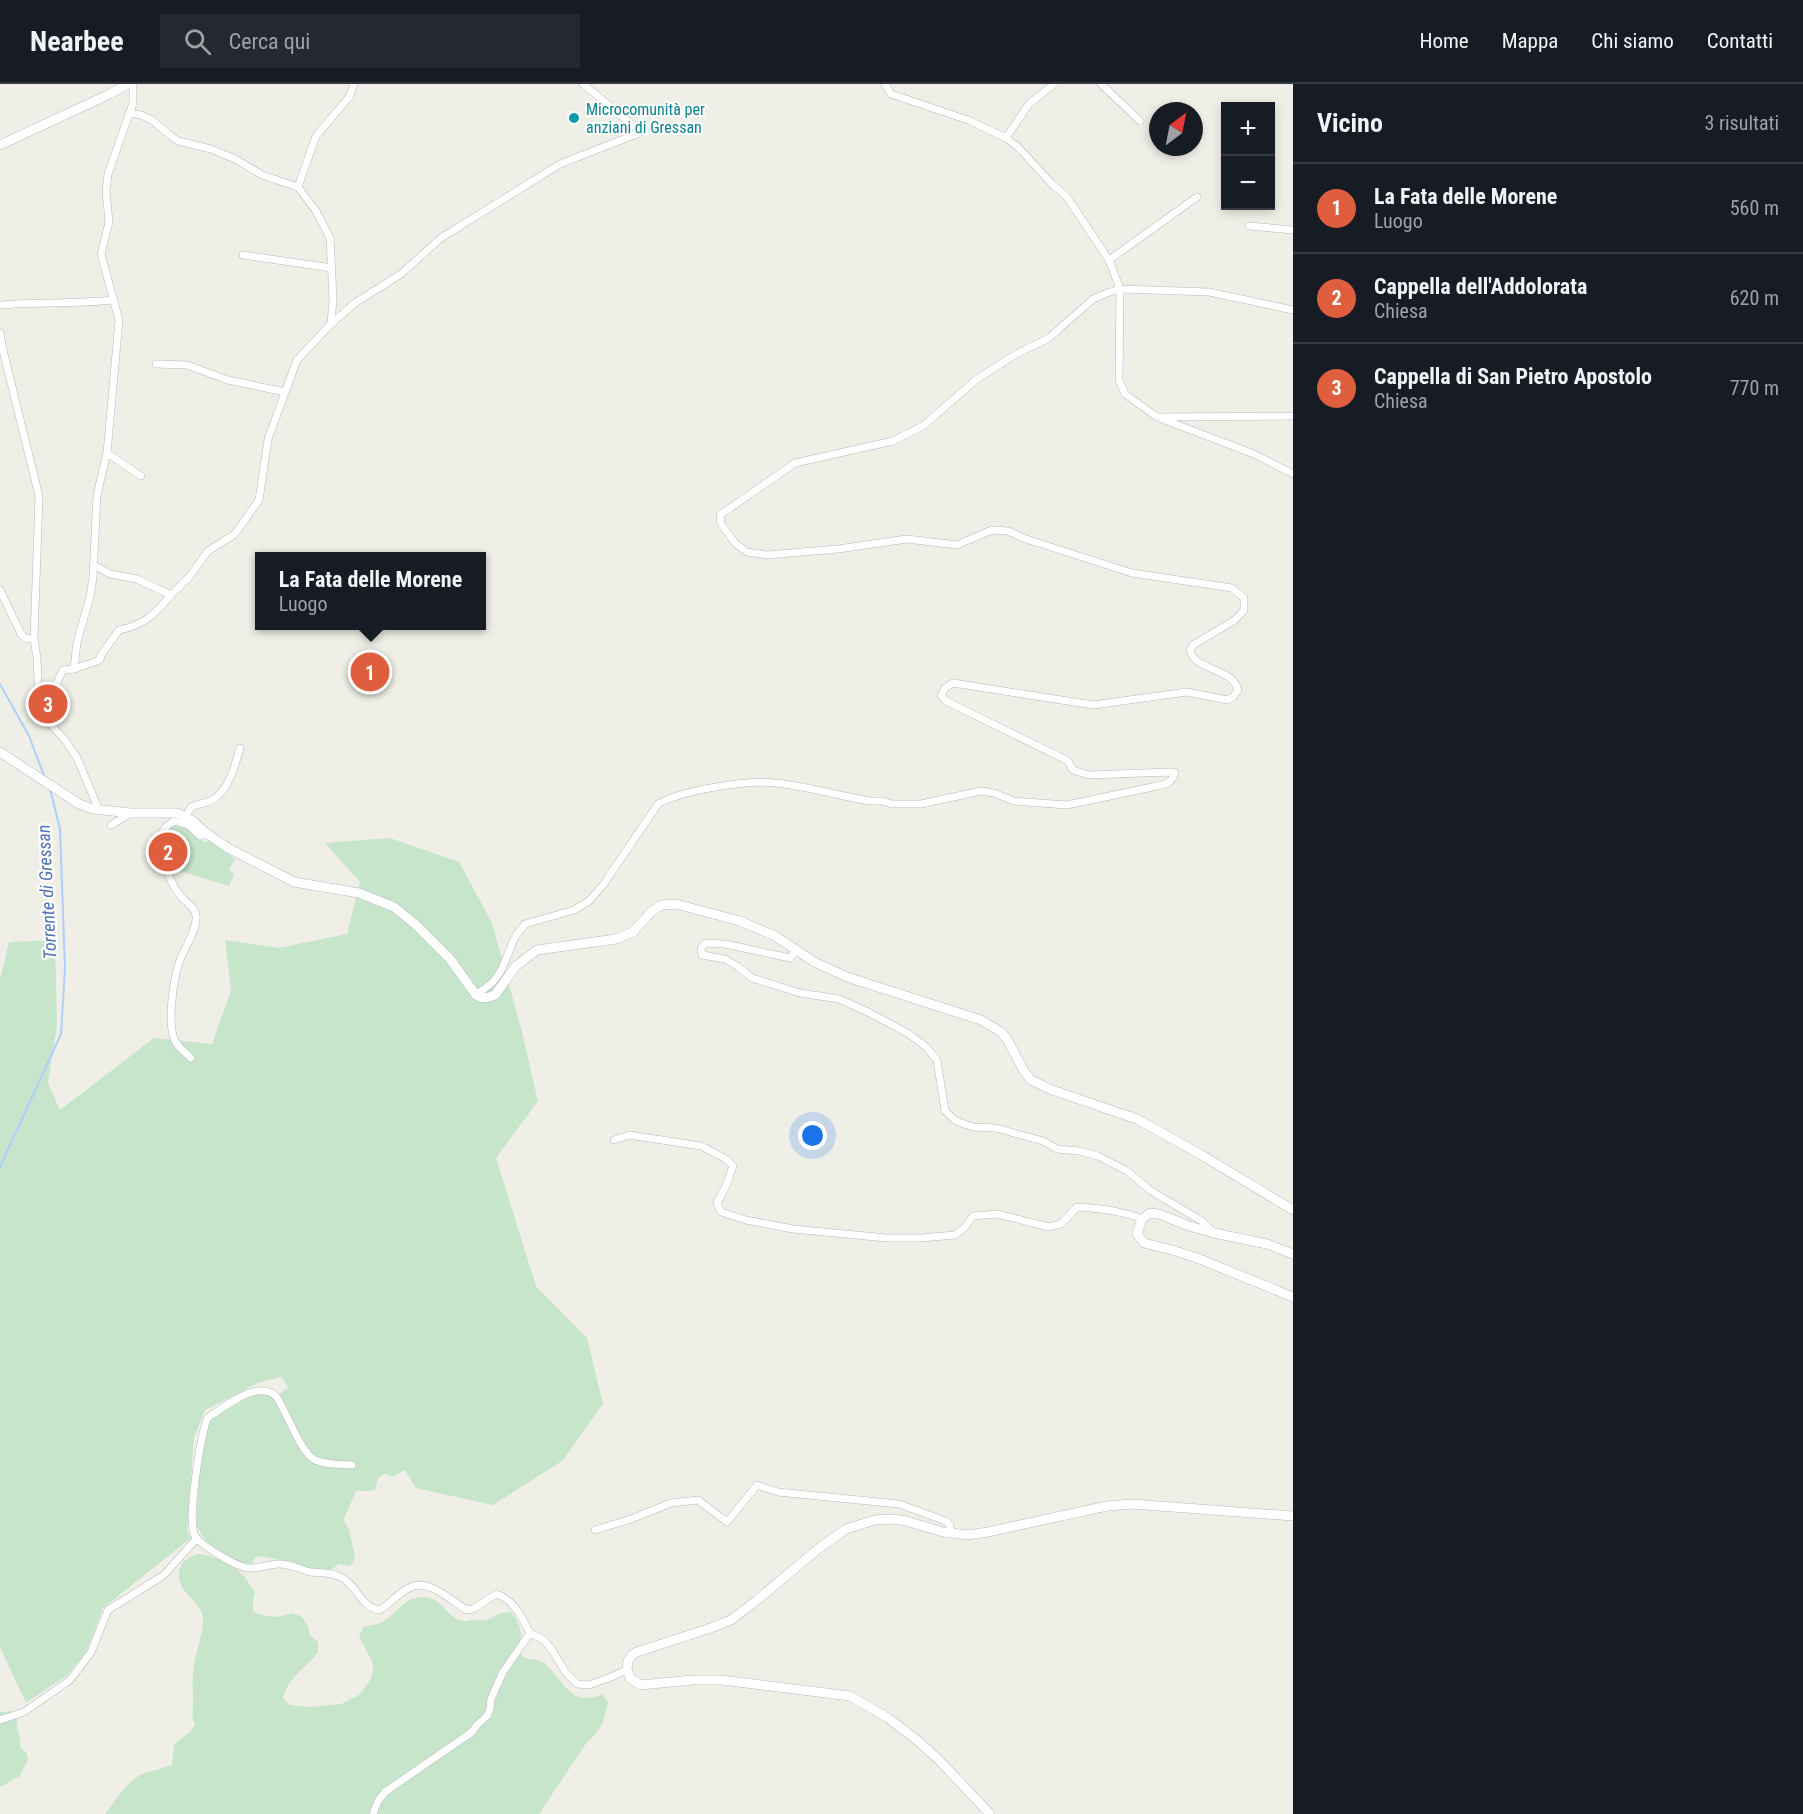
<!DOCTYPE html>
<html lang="it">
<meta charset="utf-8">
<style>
body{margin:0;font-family:"Roboto Condensed",sans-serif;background:#242831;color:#f1f3f6}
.controls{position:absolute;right:18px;top:18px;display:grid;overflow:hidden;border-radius:0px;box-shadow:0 3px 9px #0003}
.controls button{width:54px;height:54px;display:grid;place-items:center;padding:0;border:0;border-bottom:2px solid #363941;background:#171b24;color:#f1f3f6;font:30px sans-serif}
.compass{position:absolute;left:1149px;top:18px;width:54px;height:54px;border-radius:50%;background:#171b24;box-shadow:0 3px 9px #0003;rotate:32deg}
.you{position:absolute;left:813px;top:1052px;width:21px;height:21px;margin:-15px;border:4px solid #fff;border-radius:50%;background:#1a73e8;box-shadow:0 0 0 9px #1a73e833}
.badge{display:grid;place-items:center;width:39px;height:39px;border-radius:50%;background:#df5e3e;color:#fff;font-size:20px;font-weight:700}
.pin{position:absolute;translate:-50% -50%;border:3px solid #fff;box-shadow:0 2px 6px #0006}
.popup{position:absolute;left:255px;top:468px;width:231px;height:78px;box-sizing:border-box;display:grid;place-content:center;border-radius:0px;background:#171b24;filter:drop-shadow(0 2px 4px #0005);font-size:20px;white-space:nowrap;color:#9ea1a6}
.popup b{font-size:22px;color:#f1f3f6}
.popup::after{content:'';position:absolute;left:50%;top:100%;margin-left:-12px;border:12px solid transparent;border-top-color:#171b24}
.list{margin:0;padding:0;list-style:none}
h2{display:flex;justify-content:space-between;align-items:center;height:78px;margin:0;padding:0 24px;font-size:26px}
h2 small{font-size:20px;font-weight:400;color:#9ea1a6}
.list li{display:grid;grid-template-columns:39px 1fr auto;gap:18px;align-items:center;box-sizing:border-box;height:90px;padding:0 24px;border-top:2px solid #363941}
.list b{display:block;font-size:22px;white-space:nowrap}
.list p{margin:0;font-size:20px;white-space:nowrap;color:#9ea1a6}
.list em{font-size:20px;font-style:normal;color:#9ea1a6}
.icon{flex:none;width:33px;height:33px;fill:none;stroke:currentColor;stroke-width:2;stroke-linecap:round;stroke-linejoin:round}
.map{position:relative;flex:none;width:1293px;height:1730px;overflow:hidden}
header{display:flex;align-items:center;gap:36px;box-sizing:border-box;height:84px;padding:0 30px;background:#171b24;border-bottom:2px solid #363941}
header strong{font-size:28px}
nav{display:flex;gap:33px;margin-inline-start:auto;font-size:21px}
.search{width:420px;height:54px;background:#242831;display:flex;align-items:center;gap:15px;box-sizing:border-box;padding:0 21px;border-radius:0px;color:#9ea1a6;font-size:22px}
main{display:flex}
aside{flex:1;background:#171b24}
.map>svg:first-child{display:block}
.green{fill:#c6e5ca}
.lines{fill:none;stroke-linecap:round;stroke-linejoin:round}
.stream{stroke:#adcffa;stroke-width:2}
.street-casing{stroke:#b7b8bd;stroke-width:8}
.secondary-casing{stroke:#b8bac0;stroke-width:10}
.street{stroke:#fff;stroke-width:7}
.secondary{stroke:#fff;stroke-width:9}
.culture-dot{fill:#0f9aa8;stroke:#fff;stroke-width:2}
.labels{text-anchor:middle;stroke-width:4.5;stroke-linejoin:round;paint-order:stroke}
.culture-label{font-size:16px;fill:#0d838f;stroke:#fff;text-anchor:start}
.water-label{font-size:18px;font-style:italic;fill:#4d73b4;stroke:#fff}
</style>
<header>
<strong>Nearbee</strong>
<div class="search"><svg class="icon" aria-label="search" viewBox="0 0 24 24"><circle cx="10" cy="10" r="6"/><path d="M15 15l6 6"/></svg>Cerca qui</div>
<nav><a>Home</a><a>Mappa</a><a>Chi siamo</a><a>Contatti</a></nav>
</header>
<main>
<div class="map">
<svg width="1293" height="1730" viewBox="0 0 1293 1730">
<rect width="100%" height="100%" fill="#f0efe7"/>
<g class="green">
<path d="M182 740 189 744 204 758 209 757 235 775 229 786 234 790 229 802 168 783 167 775 178 771 174 760H162C164 748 170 742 182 740Z"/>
<path d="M390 754 459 778 492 839 522 948 538 1017 496 1074 536 1202 587 1254 603 1320 562 1377 493 1421 416 1404 405 1386 391 1393 386 1390C377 1392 377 1396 376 1404L371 1407H356L344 1435 345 1440 349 1445 355 1474 353 1479 349 1482 339 1480 329 1487C304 1485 282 1474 257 1472L251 1480 241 1479 209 1460 203 1453 196 1441 199 1393 206 1346 210 1337 222 1328 250 1312 262 1309 280 1310 288 1303 282 1293 260 1298 205 1326 194 1354 187 1447 191 1454 103 1524 87 1566 67 1591 26 1619 0 1563V896L9 858 55 856 57 941 48 999 60 1026 154 954 212 960 231 907 225 856 279 864 347 850 360 798 325 759Z"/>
<path d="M197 1470C212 1470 233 1481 244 1492 248 1497 251 1503 255 1508L253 1518V1528C268 1533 278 1535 293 1529L302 1533 308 1542 310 1552 318 1558V1568C306 1584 288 1593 283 1614L290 1621 311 1623 341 1620 359 1611 370 1596 373 1587 372 1577 359 1553 363 1543C370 1541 379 1541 385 1536 395 1530 404 1516 415 1514 444 1508 443 1534 463 1537 467 1538 468 1536 472 1536 477 1535 481 1537 486 1536 498 1533 497 1528 511 1528 523 1544 522 1549 519 1568 521 1570 523 1573 526 1574 533 1576 538 1574 544 1579 564 1595 570 1625 602 1610L608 1618 603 1638 598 1647 585 1661 539 1730H105C116 1716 128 1695 145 1689 155 1686 163 1685 172 1680L174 1660 190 1648 195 1641C191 1631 193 1628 193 1618 193 1606 192 1593 194 1581 196 1567 203 1551 203 1536 204 1516 172 1508 180 1484 183 1476 189 1473 197 1470Z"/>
<path d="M14 1627 17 1631C15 1645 21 1649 20 1663L27 1670 28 1675 20 1692 0 1703V1628Z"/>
</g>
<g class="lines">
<g class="stream">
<polyline points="0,600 29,652 45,694"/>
<polyline points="0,1083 61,950 65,884 60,745 50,705"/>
</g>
<defs>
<g id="street">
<polyline points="885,0 891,10 968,36 1006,54 1018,63 1052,100 1067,113 1109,176 1120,205 1209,208 1293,226"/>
<polyline points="1101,0 1140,37"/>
<polyline points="129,29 141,31 152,36 171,52 178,57 211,65 235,75 262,91 298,103 316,127 330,154 333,215 331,240 297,276 268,355 259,416 235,450 208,467 190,492 171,511"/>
<polyline points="1006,54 1029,20 1054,0"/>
<polyline points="298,103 316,52 350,12 354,0"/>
<polyline points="1249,142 1293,146"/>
<polyline points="243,171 332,184"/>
<polyline points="1109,176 1197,113"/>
<path d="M0 221C38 218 75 220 113 216"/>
<polyline points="331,240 355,219 401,190 441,154 560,80 639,49 635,43 583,0"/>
<polyline points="0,249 3,266 39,412 34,555"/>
<polyline points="156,280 187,281 228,296 285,308"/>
<polyline points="1162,335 1254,370 1293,390"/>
<polyline points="107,369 141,392"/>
<path d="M94 481 110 490 137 495 171 511C155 530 145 541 119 546L101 571 100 576 74 585 77 558 90 513 93 493 97 411 107 369 119 236 101 170 109 138 106 107 108 90 133 19V0"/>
<polyline points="0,506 21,550 25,554 34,555 37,574 39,622 44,633 65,656 77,674 99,726"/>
<polyline points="39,608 55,603 63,586 74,585"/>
<path d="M186 732 191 723C198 720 208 719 214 715 230 704 235 681 240 664"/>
<polyline points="111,741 131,729"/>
<polyline points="796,867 790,874 725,860 706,859 701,864 702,871 725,875 737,882 752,894 800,909 839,915 868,928 909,950 926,963 937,976 945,1027 956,1037 973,1043 996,1044 1043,1057 1057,1065 1079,1067 1098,1072 1127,1087 1151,1107 1202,1137 1214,1149"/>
<path d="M476 911 493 898 501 887 515 853 525 840 574 826 589 817 603 801 658 720C682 706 747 696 775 699 807 702 839 712 870 717H883L891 720H921L981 707 994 709 1014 717 1067 721 1157 702C1167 700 1171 699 1175 689L1171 688 1088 691 1073 686 1068 677 946 617 941 611 945 604 953 599 1093 621 1187 608 1227 616 1233 613 1238 606C1233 583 1195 588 1190 566L1193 561 1235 536 1244 526V514L1232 504 1132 489 1026 455 1008 447 992 446 957 461 907 455 838 465 767 471 747 468 735 459 721 440 720 431 795 379 893 357 923 342 977 295 1016 270 1049 254 1093 215 1107 209 1120 205 1119 296 1125 310 1157 333 1293 332"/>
<path d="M191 974C185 968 179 964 175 957 167 940 173 897 179 879 183 866 198 845 196 831 195 823 184 817 179 810 173 803 170 794 166 785 159 767 153 749 174 737L188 741 200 752 206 749"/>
<path d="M614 1056 629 1051 701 1062 726 1075 733 1082 726 1102 717 1119 721 1128 746 1136 793 1145 887 1154H921L955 1151 965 1143 973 1132 997 1130 1049 1143 1061 1140 1077 1123C1099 1124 1122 1127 1142 1135"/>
<path d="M352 1381C340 1380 326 1381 315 1376 301 1370 286 1326 276 1312 256 1296 228 1321 210 1332L207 1335C200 1356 188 1430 194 1450 197 1460 236 1482 247 1484 258 1485 269 1480 279 1480 290 1480 300 1485 310 1488 319 1489 329 1488 338 1492 356 1498 359 1522 379 1526 390 1520 399 1508 411 1503 430 1495 451 1517 467 1526L473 1525 496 1510C514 1515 522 1534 530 1549"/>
<polyline points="595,1446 631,1435 671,1419 698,1416 727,1438 757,1401 778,1408 899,1420 946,1437 950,1441 950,1449"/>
<polyline points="0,1636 24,1628 70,1596 91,1568 108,1526 164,1491 197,1454"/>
<polyline points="373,1730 378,1717 385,1708 472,1648 477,1641 487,1632 490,1625 491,1615 503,1588 530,1549 544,1556 552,1566 566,1589 577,1600 589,1601 614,1592 627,1585"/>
</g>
<g id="secondary">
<polyline points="0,61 110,10 127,0"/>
<polyline points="0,668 79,720 93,725 131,729 177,729 193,737 206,749 228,764 294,798 359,809 394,823 415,840 450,875 476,911 482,914 489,913 495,911 516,882 537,866 616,855 633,848 651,828 661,821 676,820 740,837 775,852 816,879 850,894 981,936 1001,948 1007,955 1024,987 1031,996 1052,1006 1137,1035 1205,1073 1293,1126"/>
<polyline points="1293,1170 1267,1160 1214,1149 1189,1142 1159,1130 1150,1129 1142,1135 1137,1150 1144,1159 1172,1166 1197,1174 1293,1213"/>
<polyline points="990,1730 940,1677 917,1656 888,1634 850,1612 722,1596 693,1596 640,1601 630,1594 627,1585 628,1577 632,1571 637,1568 708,1545 731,1536 757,1516 818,1465 846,1445 875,1436 892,1435 906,1437 943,1448 967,1451 988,1448 1107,1422 1132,1420 1293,1432"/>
</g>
</defs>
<use href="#street" class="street-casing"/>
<use href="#secondary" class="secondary-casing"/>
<use href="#street" class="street"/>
<use href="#secondary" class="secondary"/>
</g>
<circle class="culture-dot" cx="574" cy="34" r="6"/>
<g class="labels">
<g class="culture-label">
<text x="586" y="31">Microcomunità per<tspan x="586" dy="18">anziani di Gressan</tspan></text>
</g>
<g class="water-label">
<text transform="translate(47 808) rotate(-93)" y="6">Torrente di Gressan</text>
</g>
</g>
</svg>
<div class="controls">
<button>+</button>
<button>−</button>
</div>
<svg class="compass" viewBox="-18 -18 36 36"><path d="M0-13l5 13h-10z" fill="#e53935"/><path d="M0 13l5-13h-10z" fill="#9ea1a6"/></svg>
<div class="you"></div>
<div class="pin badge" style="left:370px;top:588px">1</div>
<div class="popup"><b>La Fata delle Morene</b>Luogo</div>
<div class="pin badge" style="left:168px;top:768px">2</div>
<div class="pin badge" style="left:48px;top:620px">3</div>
</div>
<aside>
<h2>Vicino<small>3 risultati</small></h2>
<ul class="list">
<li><span class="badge">1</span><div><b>La Fata delle Morene</b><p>Luogo</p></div><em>560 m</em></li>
<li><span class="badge">2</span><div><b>Cappella dell'Addolorata</b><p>Chiesa</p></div><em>620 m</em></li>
<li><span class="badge">3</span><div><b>Cappella di San Pietro Apostolo</b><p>Chiesa</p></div><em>770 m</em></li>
</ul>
</aside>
</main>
